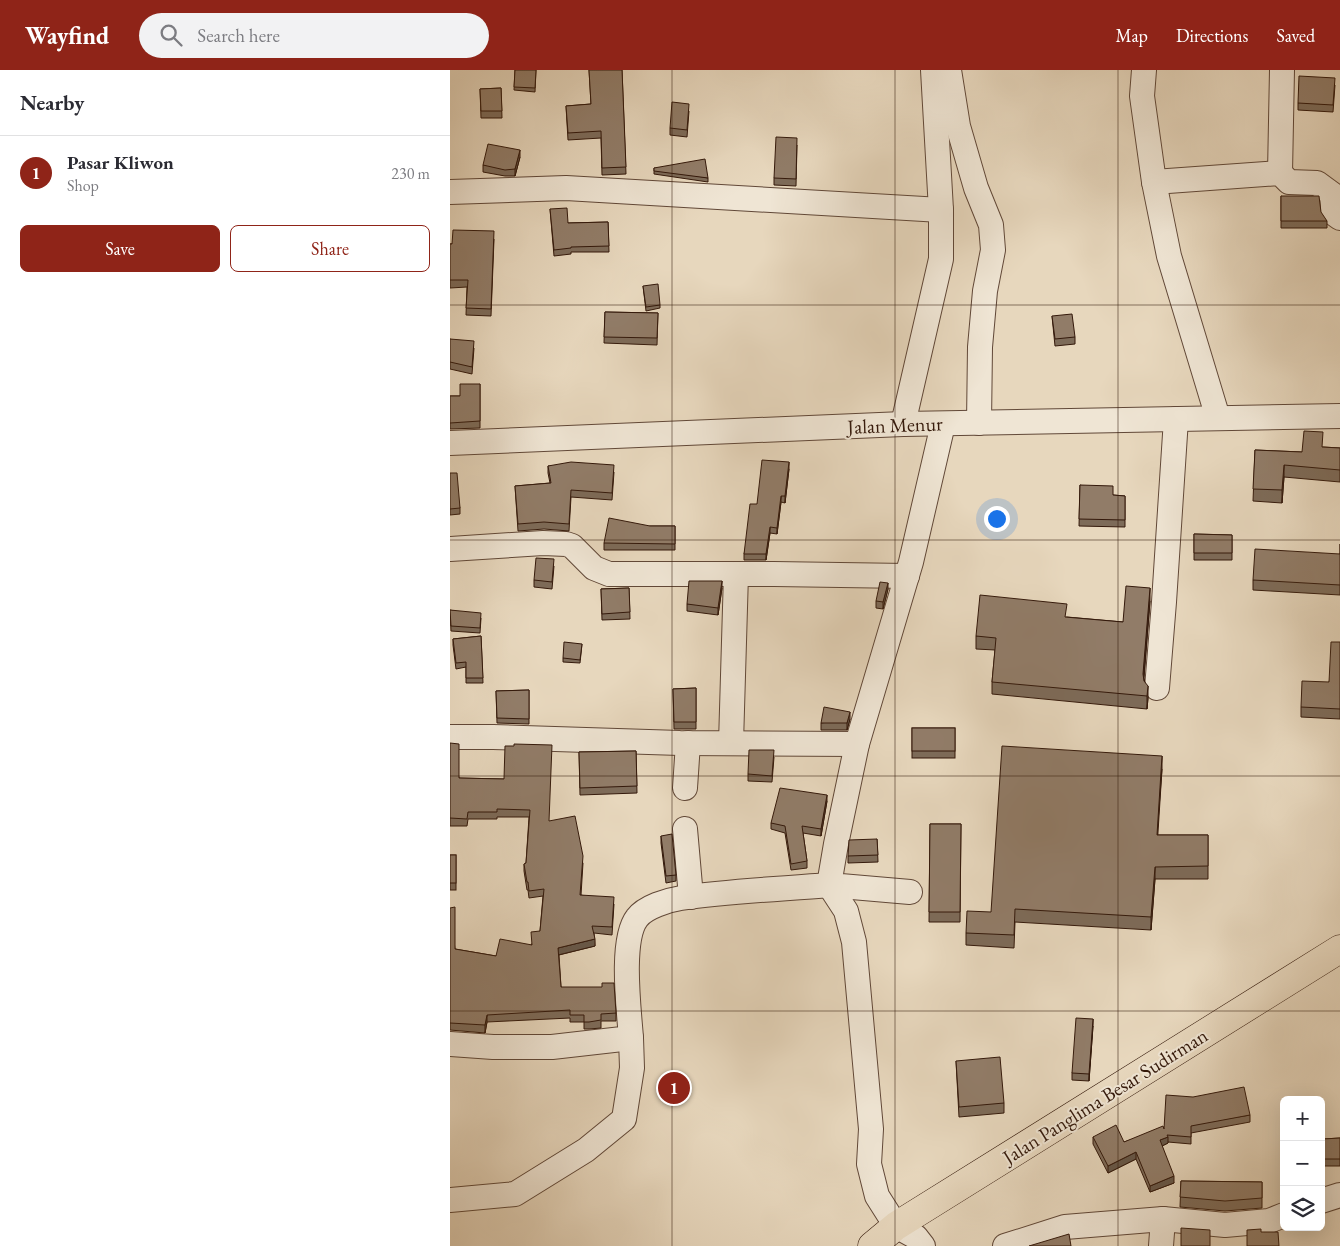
<!DOCTYPE html>
<meta charset="utf-8">
<style>
body{margin:0;font-family:"EB Garamond",serif;background:#f2f2f3;color:#2b2b33}
.controls{position:absolute;right:15px;bottom:15px;display:grid;overflow:hidden;border-radius:8px;box-shadow:0 5px 20px #0002}
.controls button{width:45px;height:45px;display:grid;place-items:center;padding:0;border:0;border-bottom:1px solid #e1e1e2;background:#fff;color:#2b2b33;font:25px sans-serif}
.you{position:absolute;left:546px;top:448px;width:18px;height:18px;margin:-12px;border:4px solid #fff;border-radius:50%;background:#1a73e8;box-shadow:0 0 0 8px #1a73e833}
.badge{display:grid;place-items:center;width:32px;height:32px;border-radius:50%;background:#8f2418;color:#fff;font-size:16px;font-weight:700}
.pin{position:absolute;translate:-50% -50%;border:2px solid #fff;box-shadow:0 1px 5px #0006}
.list{margin:0;padding:0;list-style:none}
h2{display:flex;justify-content:space-between;align-items:center;height:65px;margin:0;padding:0 20px;font-size:21px}
h2 small{font-size:16px;font-weight:400;color:#7c7c81}
.list li{display:grid;grid-template-columns:32px 1fr auto;gap:15px;align-items:center;box-sizing:border-box;height:75px;padding:0 20px;border-top:1px solid #e1e1e2}
.list b{display:block;font-size:19px;white-space:nowrap}
.list p{margin:0;font-size:16px;white-space:nowrap;color:#7c7c81}
.list em{font-size:16px;font-style:normal;color:#7c7c81}
.actions{display:flex;gap:10px;padding:15px 20px}
.actions a{flex:1;padding:11px 0;border:1px solid #8f2418;border-radius:8px;text-align:center;font-size:18px;color:#8f2418}
.actions .main{background:#8f2418;color:#fff}
.icon{flex:none;width:28px;height:28px;fill:none;stroke:currentColor;stroke-width:2;stroke-linecap:round;stroke-linejoin:round}
.map{position:relative;flex:none;width:890px;height:1176px;overflow:hidden}
header{display:flex;align-items:center;gap:30px;box-sizing:border-box;height:70px;padding:0 25px;background:#8f2418;color:#fff}
header strong{font-size:24px}
nav{display:flex;gap:28px;margin-inline-start:auto;font-size:18px}
.search{width:350px;height:45px;background:#f2f2f3;display:flex;align-items:center;gap:12px;box-sizing:border-box;padding:0 18px;border-radius:28px;color:#7c7c81;font-size:19px}
main{display:flex}
aside{flex:1;background:#fff}
.map>svg:first-child{display:block}
.lines{fill:none;stroke-linecap:round;stroke-linejoin:round}
.minor-casing{stroke:#614838;stroke-width:26}
.major-casing{stroke:#34190b;stroke-width:29}
.minor{stroke:#efe5d4;stroke-width:24}
.major{stroke:#e7d7bd;stroke-width:28}
.wall{fill:#7d6b59;stroke:#34190b}
.shaded-wall{fill:#665749;stroke:#34190b}
.building{fill:#917c68;stroke:#34190b}
.grid{fill:none;stroke:#34190b;stroke-width:1;stroke-opacity:0.55}
.labels{text-anchor:middle;stroke-width:4;stroke-linejoin:round;paint-order:stroke}
.street-label{font-size:20px;fill:#34190b;stroke:#efe5d4}
</style>
<header>
<strong>Wayfind</strong>
<div class="search"><svg class="icon" aria-label="search" viewBox="0 0 24 24"><circle cx="10" cy="10" r="6"/><path d="M15 15l6 6"/></svg>Search here</div>
<nav><a>Map</a><a>Directions</a><a>Saved</a></nav>
</header>
<main>
<aside>
<h2>Nearby<small></small></h2>
<ul class="list">
<li><span class="badge">1</span><div><b>Pasar Kliwon</b><p>Shop</p></div><em>230 m</em></li>
</ul>
<div class="actions"><a class="main">Save</a><a>Share</a></div>
</aside>
<div class="map">
<svg width="890" height="1176" viewBox="0 0 890 1176">
<rect width="100%" height="100%" fill="#e7d7bd"/>
<filter id="stains"><feTurbulence type="fractalNoise" baseFrequency=".004" numOctaves="4"/><feColorMatrix values="0 0 0 0 .2 0 0 0 0 .09 0 0 0 0 .02 0 0 0 .5 -.17"/></filter>
<radialGradient id="worn" r=".72"><stop offset=".6" stop-color="#630" stop-opacity="0"/><stop offset="1" stop-color="#630" stop-opacity=".3"/></radialGradient>
<g class="lines">
<defs>
<g id="minor">
<polyline points="499,0 508,56 526,118 541,155 543,180 535,221 530,277 529,353"/>
<polyline points="694,0 692,26 704,112 719,186 768,348"/>
<polyline points="830,103 832,0"/>
<polyline points="704,112 830,103 839,112 867,113 882,124 883,143 890,148"/>
<polyline points="0,122 116,118 491,140"/>
<polyline points="453,354 491,189 491,140 483,0"/>
<polyline points="0,373 453,354 890,346"/>
<polyline points="0,479 93,473 116,474 122,476 144,498 159,504 324,504 457,506"/>
<polyline points="707,618 714,532 726,349"/>
<polyline points="0,667 43,667 230,673 407,674"/>
<polyline points="281,673 286,504"/>
<polyline points="235,718 238,673"/>
<polyline points="235,759 241,827"/>
<polyline points="460,822 379,815 386,774 407,674 461,492 493,354"/>
<path d="M0 974 43 977H102L181 968C179 940 170 870 187 848 195 837 218 830 231 828 279 821 330 819 379 815L396 841 404 872 421 1059 419 1094 427 1126 446 1156 466 1167 473 1176"/>
<polyline points="0,1130 65,1124 136,1080 174,1049 182,998 181,968"/>
<polyline points="871,1131 890,1125"/>
<polyline points="555,1176 615,1157 713,1149 775,1155 819,1151 834,1145"/>
<polyline points="711,1176 713,1149"/>
</g>
<polyline id="major" points="422,1176 446,1156 890,879"/>
</defs>
<use href="#minor" class="minor-casing"/>
<use href="#major" class="major-casing"/>
<use href="#minor" class="minor"/>
<use href="#major" class="major"/>
</g>
<g class="wall">
<polygon points="65,0 86,0 85,22 64,20"/>
<polygon points="139,0 172,0 176,104 152,105 151,68 118,70 116,36 141,34"/>
<polygon points="885,15 883,42 848,40 848,33"/>
<polygon points="51,18 52,48 31,48 30,19"/>
<polygon points="239,41 237,67 220,65 220,58"/>
<polygon points="347,75 346,116 324,115 324,108"/>
<polygon points="70,87 65,106 55,106 33,102 33,95"/>
<polygon points="204,98 258,108 258,112 204,104"/>
<polygon points="831,126 877,151 877,158 831,158"/>
<polygon points="100,139 118,153 158,152 159,182 121,182 121,184 104,186"/>
<polygon points="44,169 41,246 16,245 17,217 0,218 0,174"/>
<polygon points="193,216 210,235 210,238 196,241"/>
<polygon points="155,242 208,243 207,275 154,273"/>
<polygon points="602,246 625,267 625,274 605,276"/>
<polygon points="0,269 24,278 22,304 0,299"/>
<polygon points="30,314 30,358 0,359 0,326 10,326"/>
<polygon points="873,377 890,378 890,412 834,407 832,433 803,431 805,380 852,382"/>
<polygon points="98,396 164,402 162,430 121,427 119,461 94,459 68,461 65,416 100,413 98,403"/>
<polygon points="339,399 335,433 331,432 327,464 320,463 316,490 294,490 294,484 307,434"/>
<polygon points="0,403 10,438 10,444 0,445"/>
<polygon points="630,415 663,425 675,426 675,457 629,456"/>
<polygon points="200,456 225,456 225,480 154,480 154,473"/>
<polygon points="744,464 782,465 782,490 744,490"/>
<polygon points="890,474 890,525 803,520 803,510 890,484"/>
<polygon points="104,496 102,519 84,517 84,510"/>
<polygon points="179,518 180,549 152,550 151,519"/>
<polygon points="272,518 268,545 237,541 237,534"/>
<polygon points="438,519 433,539 426,538 426,531"/>
<polygon points="700,531 694,608 698,628 697,639 542,624 542,612 545,580 526,579 526,566 617,547 673,552"/>
<polygon points="0,540 31,548 30,563 1,561"/>
<polygon points="31,566 33,613 16,613 16,597 6,599 3,575 3,569"/>
<polygon points="890,572 890,649 851,647 851,637 879,612"/>
<polygon points="132,574 130,593 113,592 113,588"/>
<polygon points="246,618 246,659 224,659 223,619"/>
<polygon points="79,620 79,654 47,653 46,621"/>
<polygon points="400,649 397,660 371,660 371,653"/>
<rect x="462" y="658" width="43" height="30"/>
<polygon points="0,673 9,708 54,709 99,751 133,793 131,825 164,834 162,865 144,863 145,876 109,885 111,917 166,943 166,951 151,951 151,958 139,959 134,959 134,952 120,952 120,948 37,952 35,963 0,960 0,838 5,879 46,886 81,875 90,861 93,826 79,828 78,820 77,820 74,801 74,794 76,793 79,747 47,747 47,749 18,749 17,756 0,756"/>
<polygon points="186,681 187,723 130,725 129,682"/>
<polygon points="324,687 322,712 298,711 298,704"/>
<polygon points="712,699 707,765 758,765 758,809 705,809 701,860 565,852 564,878 516,875 516,863"/>
<polygon points="377,731 371,766 353,763 357,791 357,798 341,800 335,763 321,759 321,753"/>
<polygon points="480,754 511,754 510,852 479,852"/>
<polygon points="211,766 226,805 226,811 216,813 211,773"/>
<polygon points="427,769 428,792 398,793 398,786"/>
<rect x="0" y="785" width="6" height="35"/>
<polygon points="643,956 639,1011 622,1010 622,1003"/>
<polygon points="506,991 554,1033 554,1043 509,1047"/>
<polygon points="800,1045 800,1052 741,1063 741,1074 718,1072 718,1073 712,1076 724,1113 700,1122 686,1089 658,1103 643,1074 643,1067 674,1072 714,1059"/>
<polygon points="890,1068 890,1096 873,1096 873,1069"/>
<polygon points="731,1111 812,1112 812,1138 775,1141 730,1137"/>
</g>
<g class="shaded-wall">
<polygon points="70,80 70,87 65,106 65,99"/>
<polygon points="339,392 339,399 335,433 335,426"/>
<polygon points="834,395 834,407 832,433 832,420"/>
<polygon points="331,426 331,432 327,464 327,458"/>
<polygon points="320,457 320,463 316,490 316,484"/>
<polygon points="272,511 272,518 268,545 268,538"/>
<polygon points="438,513 438,519 433,539 433,532"/>
<polygon points="700,518 700,531 693,617 693,604"/>
<polygon points="698,616 698,628 697,639 697,626"/>
<polygon points="400,642 400,649 397,660 397,653"/>
<polygon points="712,686 712,699 707,778 707,765"/>
<polygon points="377,725 377,731 371,766 371,759"/>
<polygon points="705,797 705,809 701,860 701,847"/>
<polygon points="145,869 145,876 108,885 108,878"/>
<polygon points="37,945 37,952 35,963 35,955"/>
<polygon points="643,949 643,956 639,1011 639,1004"/>
<polygon points="718,1067 718,1073 710,1077 710,1070"/>
<polygon points="686,1082 686,1089 658,1103 658,1096"/>
<polygon points="724,1106 724,1113 700,1122 700,1116"/>
</g>
<g class="building">
<polygon points="65,0 86,0 85,18 64,17"/>
<polygon points="139,0 172,0 176,97 152,98 151,61 118,63 116,36 141,34"/>
<polygon points="849,6 885,8 883,35 848,33"/>
<polygon points="51,18 52,41 31,41 30,19"/>
<polygon points="222,32 239,34 237,60 220,58"/>
<polygon points="326,67 347,68 346,109 324,108"/>
<polygon points="38,74 70,80 65,99 55,100 33,95"/>
<polygon points="255,89 258,108 204,101 204,98"/>
<polygon points="831,126 869,126 871,142 877,151 831,151"/>
<polygon points="117,138 118,153 158,152 159,176 121,177 121,178 104,180 100,139"/>
<polygon points="3,160 44,161 41,239 16,238 18,210 0,210 0,174 2,174"/>
<polygon points="208,214 210,235 196,237 193,216"/>
<polygon points="155,242 208,243 207,268 154,267"/>
<polygon points="622,244 625,267 605,269 602,246"/>
<polygon points="0,269 24,271 22,297 0,292"/>
<polygon points="10,314 30,314 30,351 0,353 0,326 10,326"/>
<polygon points="854,361 873,362 872,377 890,378 890,400 834,395 832,420 803,419 805,380 852,382"/>
<polygon points="312,390 339,392 335,426 331,426 327,458 320,457 316,484 294,484 300,434 307,434"/>
<polygon points="121,392 164,395 162,423 121,420 119,454 94,452 68,454 65,416 101,413 98,396"/>
<polygon points="0,403 7,403 10,438 0,439"/>
<polygon points="630,415 663,416 663,425 675,426 675,450 629,449"/>
<polygon points="159,448 200,456 225,456 225,474 154,473"/>
<polygon points="744,464 782,465 782,483 744,483"/>
<polygon points="805,479 890,484 890,515 803,510"/>
<polygon points="86,488 104,489 102,512 84,510"/>
<polygon points="239,511 272,511 268,538 237,534"/>
<polygon points="430,512 438,513 433,532 426,531"/>
<polygon points="676,516 700,518 693,604 694,611 698,616 697,626 542,612 546,568 526,566 530,525 617,534 615,547 673,552"/>
<polygon points="179,518 180,542 152,544 151,519"/>
<polygon points="0,540 31,543 30,558 1,556"/>
<polygon points="31,566 33,608 16,608 16,592 6,593 3,569"/>
<polygon points="114,572 132,574 130,590 113,588"/>
<polygon points="881,572 890,572 890,639 851,637 852,611 879,612"/>
<polygon points="246,618 246,652 224,652 223,619"/>
<polygon points="79,620 79,649 47,648 46,621"/>
<polygon points="374,637 400,642 397,653 371,653"/>
<rect x="462" y="658" width="43" height="23"/>
<polygon points="0,673 9,674 9,708 54,709 55,676 64,676 64,674 102,675 99,751 125,746 133,786 130,825 164,827 162,857 142,856 145,869 108,878 111,917 152,917 152,913 164,913 166,943 151,944 151,950 139,952 134,952 134,945 120,945 120,940 37,945 35,955 0,953 0,838 5,837 5,879 46,886 50,869 82,875 81,862 90,861 94,819 79,821 78,812 77,812 74,794 76,793 80,740 47,739 47,742 18,742 17,749 0,748"/>
<polygon points="552,676 712,686 707,765 758,765 758,796 705,797 701,847 565,839 564,865 516,863 517,841 541,842"/>
<polygon points="299,680 324,680 322,706 298,704"/>
<polygon points="186,681 187,716 130,718 129,682"/>
<polygon points="330,718 377,725 371,759 352,756 357,791 341,794 335,756 321,753"/>
<polygon points="480,754 511,754 510,842 479,842"/>
<polygon points="222,764 226,805 216,806 211,766"/>
<polygon points="427,769 428,785 398,786 399,770"/>
<rect x="0" y="785" width="6" height="28"/>
<polygon points="626,948 643,949 639,1004 622,1003"/>
<polygon points="550,987 554,1033 509,1037 506,991"/>
<polygon points="794,1017 800,1045 741,1056 741,1067 717,1065 718,1067 710,1070 724,1106 700,1116 686,1082 658,1096 643,1067 666,1055 674,1072 713,1056 714,1059 716,1025 743,1027"/>
<polygon points="890,1068 890,1089 873,1089 873,1069"/>
<polygon points="731,1111 812,1112 812,1128 775,1131 730,1127"/>
<polygon points="731,1158 760,1160 760,1176 731,1176"/>
<polygon points="811,1159 811,1162 828,1162 829,1176 797,1176 797,1160"/>
<polygon points="619,1164 621,1176 579,1176"/>
</g>
<path class="grid" d="M222 0V1176M445 0V1176M668 0V1176M0 235H890M0 470H890M0 706H890M0 941H890"/>
<g class="labels">
<g class="street-label">
<text transform="translate(445 355) rotate(-2)" y="7">Jalan Menur</text>
<text transform="translate(655 1026) rotate(-32)" y="7">Jalan Panglima Besar Sudirman</text>
</g>
</g>
<rect width="100%" height="100%" filter="url(#stains)"/>
<rect width="100%" height="100%" fill="url(#worn)"/>
</svg>
<div class="controls">
<button>+</button>
<button>−</button>
<button><svg class="icon" aria-label="layers" viewBox="0 0 24 24"><path d="M12 4l9 5-9 5-9-5zM3 14l9 5 9-5"/></svg></button>
</div>
<div class="you"></div>
<div class="pin badge" style="left:224px;top:1018px">1</div>
</div>
</main>
